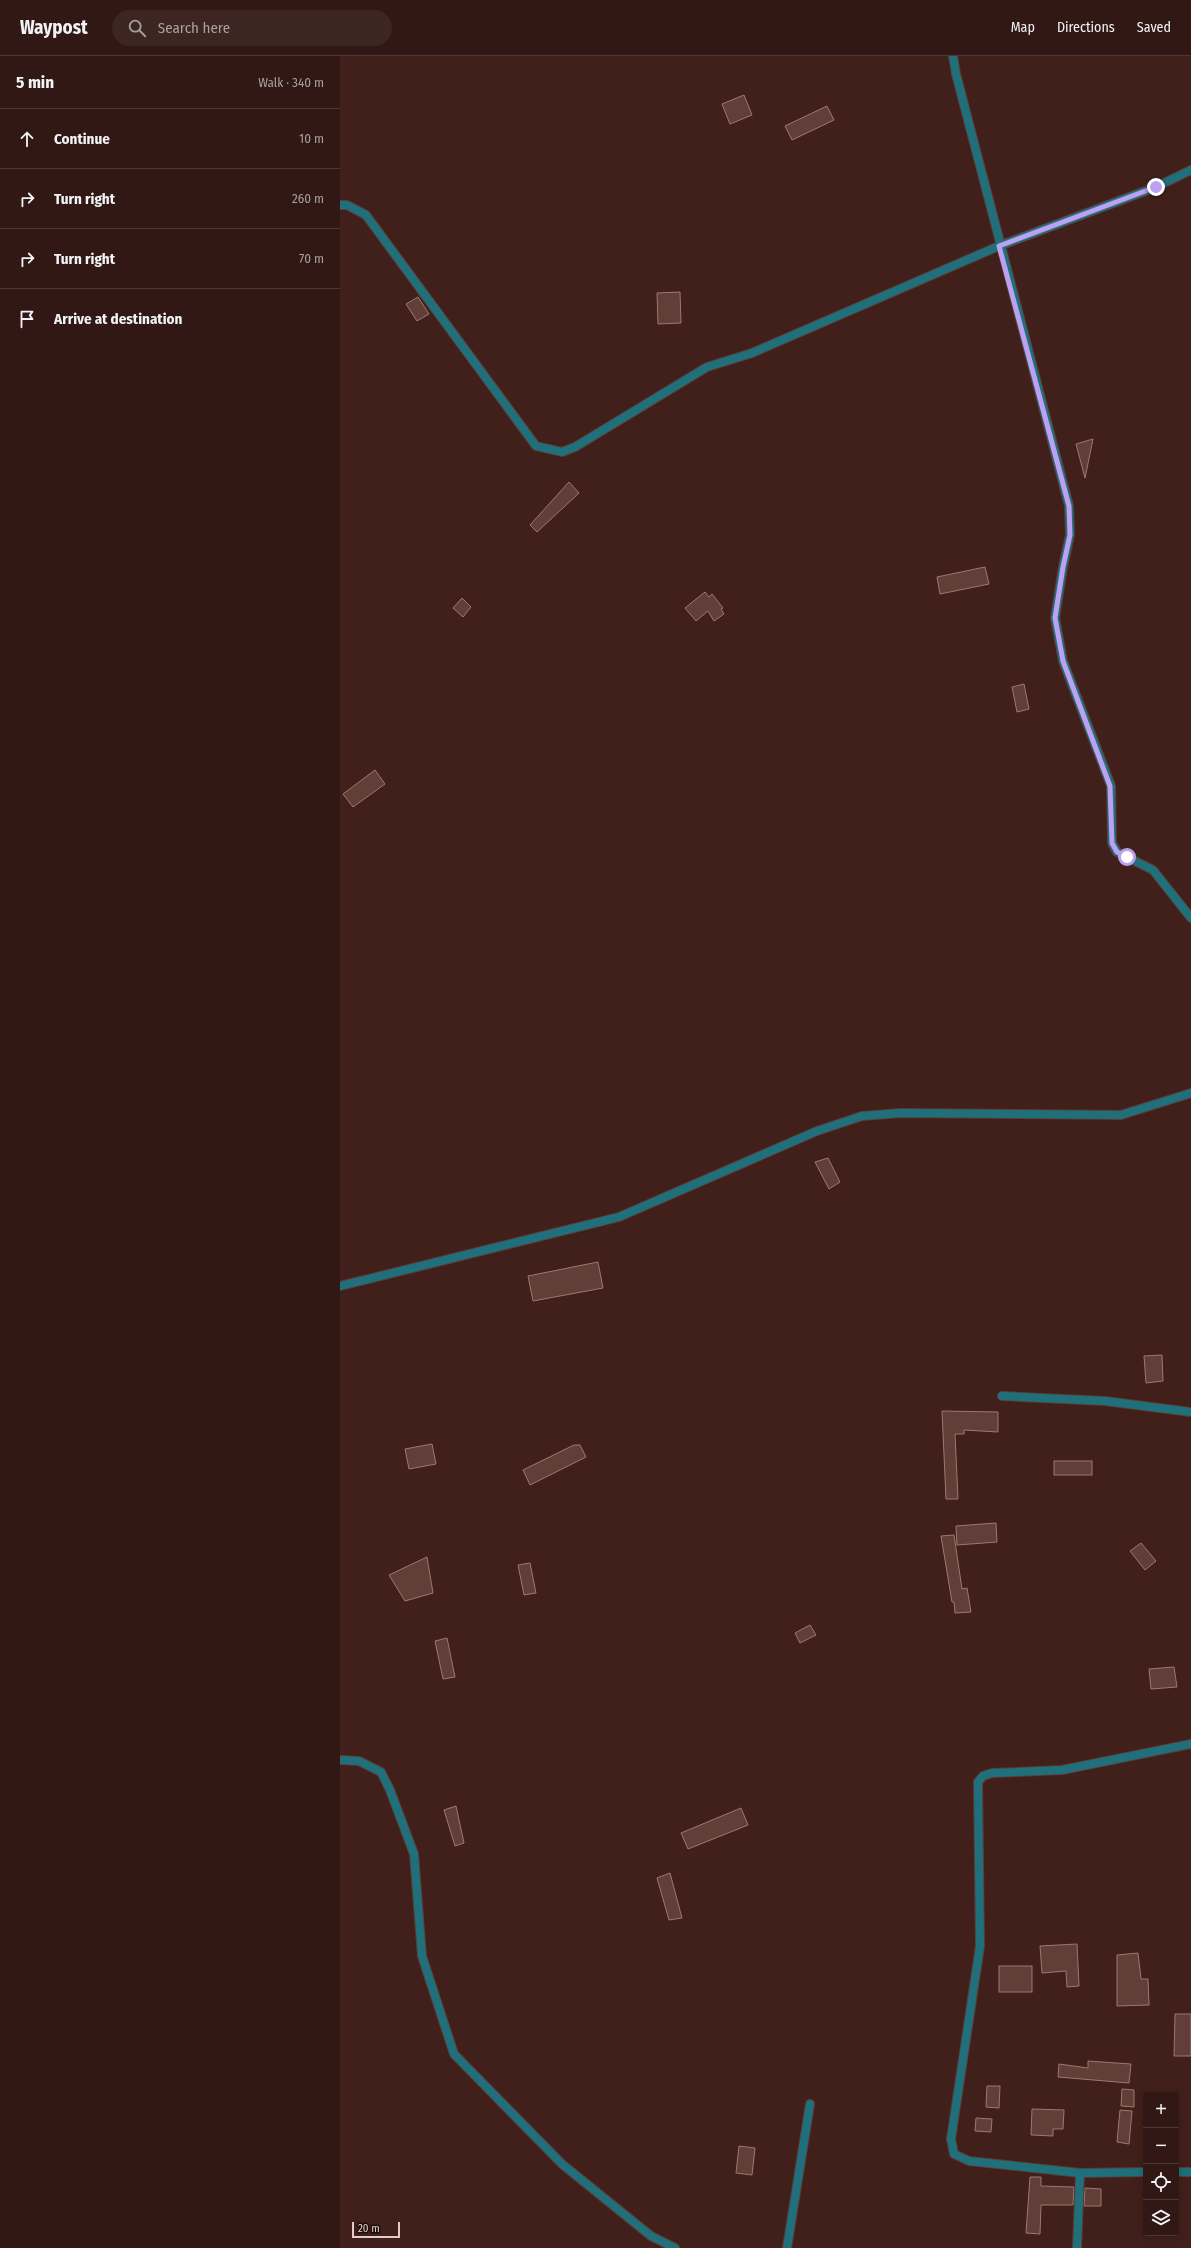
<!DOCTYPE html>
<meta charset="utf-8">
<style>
body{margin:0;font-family:"Fira Sans Condensed",sans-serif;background:#3d2522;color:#f1f3f6}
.controls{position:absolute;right:12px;bottom:12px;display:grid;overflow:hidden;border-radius:4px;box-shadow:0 2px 10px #0003}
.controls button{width:36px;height:36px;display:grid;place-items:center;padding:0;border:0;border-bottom:1px solid #4c3734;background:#311814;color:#f1f3f6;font:20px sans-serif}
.scale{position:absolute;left:12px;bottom:10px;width:48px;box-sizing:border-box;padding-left:4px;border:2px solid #e3ccc8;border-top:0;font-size:11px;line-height:14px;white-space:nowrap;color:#e3ccc8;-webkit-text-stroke:3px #1e0f0c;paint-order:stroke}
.stop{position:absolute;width:12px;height:12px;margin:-9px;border:3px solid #bca0f2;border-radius:50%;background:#fff}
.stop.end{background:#bca0f2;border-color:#fff;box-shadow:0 1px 4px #0008}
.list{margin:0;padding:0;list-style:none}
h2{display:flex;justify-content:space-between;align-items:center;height:52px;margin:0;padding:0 16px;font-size:17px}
h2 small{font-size:13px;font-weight:400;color:#a8a0a0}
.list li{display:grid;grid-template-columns:26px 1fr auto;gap:12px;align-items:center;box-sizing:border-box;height:60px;padding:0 16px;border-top:1px solid #4c3734}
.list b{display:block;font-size:15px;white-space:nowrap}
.list em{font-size:13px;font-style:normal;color:#a8a0a0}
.icon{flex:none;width:22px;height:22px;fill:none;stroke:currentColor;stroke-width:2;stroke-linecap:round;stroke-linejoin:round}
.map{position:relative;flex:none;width:851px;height:2192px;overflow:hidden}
header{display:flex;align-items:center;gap:24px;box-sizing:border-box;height:56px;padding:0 20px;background:#311814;border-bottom:1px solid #4c3734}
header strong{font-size:19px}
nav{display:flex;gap:22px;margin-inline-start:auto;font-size:14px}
.search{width:280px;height:36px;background:#3d2522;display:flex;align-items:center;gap:10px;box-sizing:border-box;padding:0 14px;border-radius:22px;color:#a8a0a0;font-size:15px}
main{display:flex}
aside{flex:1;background:#311814}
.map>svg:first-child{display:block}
.building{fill:#623e38;stroke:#a07770}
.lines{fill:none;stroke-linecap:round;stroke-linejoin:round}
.minor-casing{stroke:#5b3c37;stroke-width:10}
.minor{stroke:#20707c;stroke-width:8}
.route{stroke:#bca0f2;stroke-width:5}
</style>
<header>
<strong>Waypost</strong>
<div class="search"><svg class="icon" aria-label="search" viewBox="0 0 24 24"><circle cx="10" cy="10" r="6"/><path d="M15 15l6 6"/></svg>Search here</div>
<nav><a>Map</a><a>Directions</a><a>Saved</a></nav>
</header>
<main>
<aside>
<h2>5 min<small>Walk · 340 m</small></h2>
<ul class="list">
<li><svg class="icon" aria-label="ahead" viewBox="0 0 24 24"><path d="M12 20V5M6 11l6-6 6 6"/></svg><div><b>Continue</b></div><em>10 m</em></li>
<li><svg class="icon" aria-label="right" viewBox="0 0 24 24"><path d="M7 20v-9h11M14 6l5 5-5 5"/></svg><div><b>Turn right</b></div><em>260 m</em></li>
<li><svg class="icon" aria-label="right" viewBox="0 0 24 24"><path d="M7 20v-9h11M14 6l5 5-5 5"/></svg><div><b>Turn right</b></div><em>70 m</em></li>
<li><svg class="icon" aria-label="arrive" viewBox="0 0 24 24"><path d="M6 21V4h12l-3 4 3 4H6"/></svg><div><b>Arrive at destination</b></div></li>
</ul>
</aside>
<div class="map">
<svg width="851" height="2192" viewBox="0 0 851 2192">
<rect width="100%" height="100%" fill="#41201b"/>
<g class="building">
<polygon points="404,39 412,59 390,68 382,48"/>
<polygon points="487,50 494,64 452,84 445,70"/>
<polygon points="340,236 341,267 318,268 317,237"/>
<polygon points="78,241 89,258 77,265 66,248"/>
<polygon points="753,383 745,422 736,388"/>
<polygon points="229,426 239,437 197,476 190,469"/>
<polygon points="645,511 649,528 600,538 597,521"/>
<polygon points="365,536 369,541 372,538 383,552 381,553 384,558 374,565 368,555 356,565 345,552"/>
<polygon points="122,542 131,551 123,561 113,552"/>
<polygon points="684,628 689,653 677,656 672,631"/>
<polygon points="35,714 45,728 13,751 3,738"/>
<polygon points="488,1102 500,1126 489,1133 475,1106"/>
<polygon points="258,1206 263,1232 193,1245 188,1220"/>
<polygon points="822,1299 823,1325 806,1327 804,1300"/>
<polygon points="602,1355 658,1356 658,1376 624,1374 624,1378 615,1378 618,1443 606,1443"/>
<polygon points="92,1388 96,1408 69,1413 65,1393"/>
<polygon points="234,1389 240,1389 246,1401 190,1429 183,1414"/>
<rect x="714" y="1405" width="38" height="14"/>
<polygon points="656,1467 657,1486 617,1489 616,1470"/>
<polygon points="614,1479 622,1533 627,1532 631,1556 615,1557 614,1546 612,1546 601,1480"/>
<polygon points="801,1487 816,1505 805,1514 790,1495"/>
<polygon points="87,1501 93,1537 65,1545 49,1519"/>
<polygon points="190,1507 196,1537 184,1539 178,1509"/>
<polygon points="470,1569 476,1579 460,1587 455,1577"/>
<polygon points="107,1582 115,1621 103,1623 95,1585"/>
<polygon points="834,1611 837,1631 811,1633 809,1613"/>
<polygon points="116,1750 124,1787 115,1790 104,1754"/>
<polygon points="401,1752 408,1769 348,1793 341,1777"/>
<polygon points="330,1817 342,1862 329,1864 317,1822"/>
<polygon points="737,1888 739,1930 727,1931 726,1915 702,1917 700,1890"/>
<polygon points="798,1897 801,1923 808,1923 809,1949 777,1950 777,1899"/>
<rect x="659" y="1910" width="33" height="26"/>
<polygon points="835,1958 851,1958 851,2000 834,2000"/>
<polygon points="748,2005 791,2008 789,2027 718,2021 719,2008 748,2012"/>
<polygon points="647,2030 660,2030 659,2052 646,2051"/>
<polygon points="782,2033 794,2034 794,2051 781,2050"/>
<polygon points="692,2053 724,2054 723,2073 713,2073 713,2080 691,2079"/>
<polygon points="780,2054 792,2055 789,2088 777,2086"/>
<polygon points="636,2062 652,2063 651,2076 635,2075"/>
<polygon points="399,2090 415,2092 412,2119 396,2117"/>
<polygon points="690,2121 701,2121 701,2130 734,2131 733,2149 701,2149 700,2178 686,2177"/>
<polygon points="745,2132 761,2133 761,2150 744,2150"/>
</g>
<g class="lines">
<defs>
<g id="minor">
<polyline points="613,0 616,18 729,450 730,479 723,511 715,562 723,605 771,730 772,787 777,796 813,814 851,862"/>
<polyline points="0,149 7,149 26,159 196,390 222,396 235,391 367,311 412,297 659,190 816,131 851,114"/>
<polyline points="0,1230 279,1161 477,1075 522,1060 561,1057 781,1059 851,1037"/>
<polyline points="662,1340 765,1345 851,1356"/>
<polyline points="0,1704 19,1705 41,1716 50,1734 74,1798 82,1900 114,1998 222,2108 311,2180 335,2192"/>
<polyline points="806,2116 740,2117 629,2105 614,2098 611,2083 640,1890 638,1726 643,1720 652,1717 722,1714 851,1688"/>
<polyline points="836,2116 851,2116"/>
<polyline points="447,2192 470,2048"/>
<polyline points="737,2192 740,2117"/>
</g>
</defs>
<use href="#minor" class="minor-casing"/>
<use href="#minor" class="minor"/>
</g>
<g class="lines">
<polyline class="route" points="787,801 777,796 772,787 770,730 723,605 715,562 723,511 730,479 729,450 659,190 816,131"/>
</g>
</svg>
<div class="controls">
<button>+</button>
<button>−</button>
<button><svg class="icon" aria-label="locate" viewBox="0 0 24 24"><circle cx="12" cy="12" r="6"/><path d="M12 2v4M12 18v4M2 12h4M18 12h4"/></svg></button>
<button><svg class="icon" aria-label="layers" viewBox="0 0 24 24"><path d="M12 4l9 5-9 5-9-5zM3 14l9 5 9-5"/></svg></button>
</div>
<div class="scale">20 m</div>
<div class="stop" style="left:787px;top:801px"></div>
<div class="stop end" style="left:816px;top:131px"></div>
</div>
</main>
